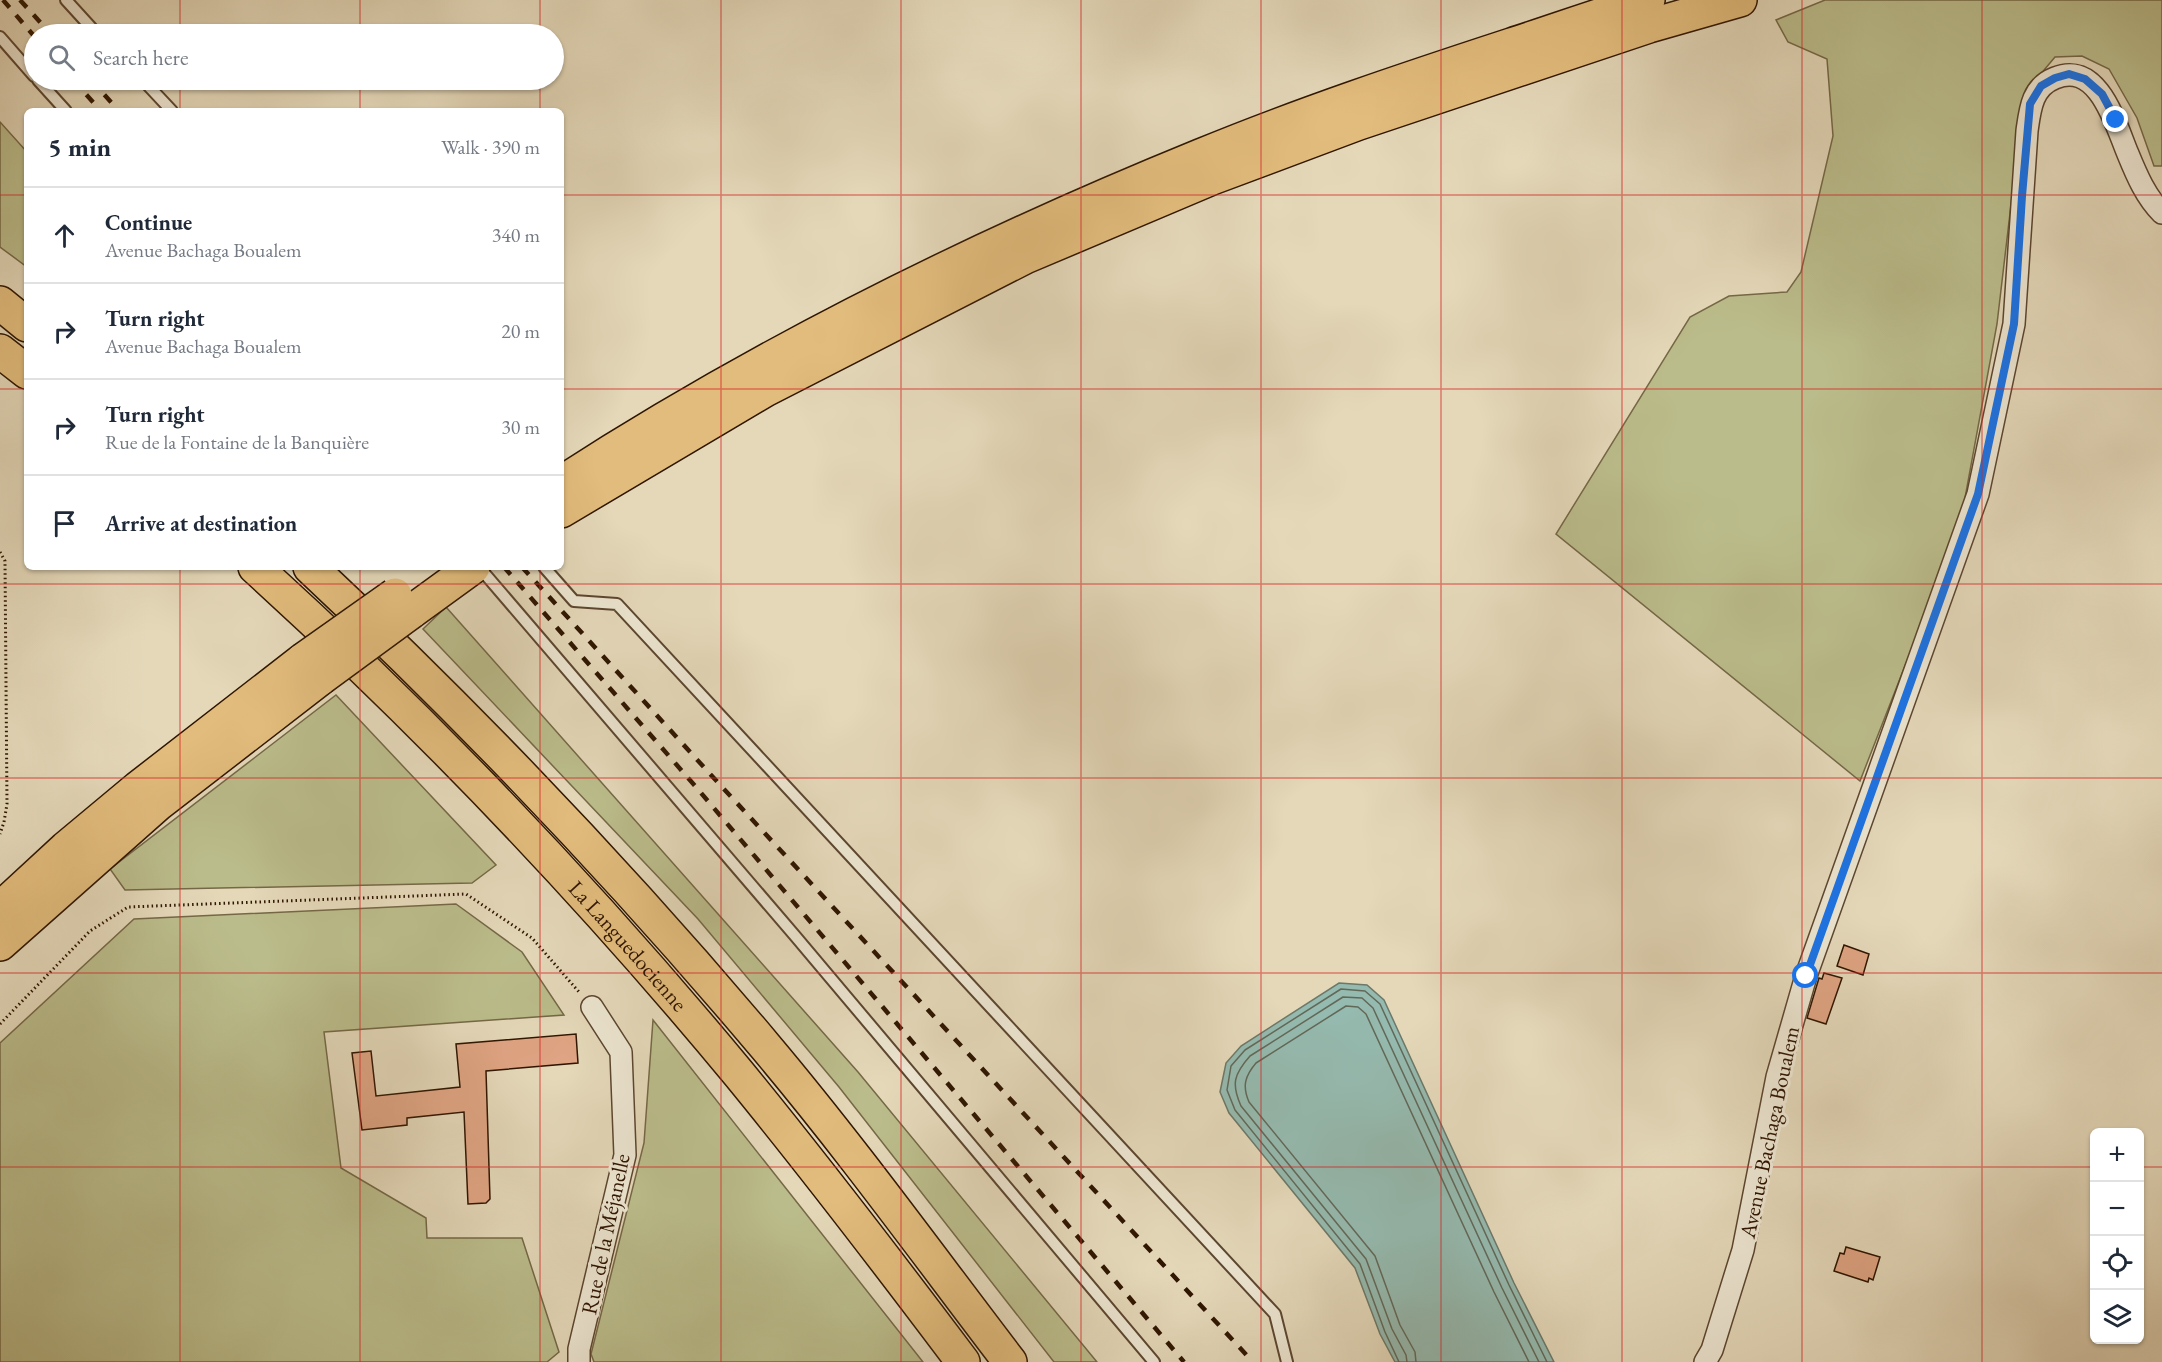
<!DOCTYPE html>
<meta charset="utf-8">
<style>
body{margin:0;font-family:"EB Garamond",serif;background:#f2f2f3;color:#1f2937}
.controls{position:absolute;right:18px;bottom:18px;display:grid;overflow:hidden;border-radius:9px;box-shadow:0 2px 4px #0004}
.controls button{width:54px;height:54px;display:grid;place-items:center;padding:0;border:0;border-bottom:2px solid #e0e1e3;background:#fff;color:#1f2937;font:30px sans-serif}
.stop{position:absolute;width:18px;height:18px;margin:-14px;border:4px solid #1a73e8;border-radius:50%;background:#fff}
.stop.end{background:#1a73e8;border-color:#fff;box-shadow:0 2px 6px #0008}
.list{margin:0;padding:0;list-style:none}
h2{display:flex;justify-content:space-between;align-items:center;height:78px;margin:0;padding:0 24px;font-size:26px}
h2 small{font-size:20px;font-weight:400;color:#747a83}
.list li{display:grid;grid-template-columns:39px 1fr auto;gap:18px;align-items:center;box-sizing:border-box;height:96px;padding:0 24px;border-top:2px solid #e0e1e3}
.list b{display:block;font-size:22px;white-space:nowrap}
.list p{margin:0;font-size:20px;white-space:nowrap;color:#747a83}
.list em{font-size:20px;font-style:normal;color:#747a83}
.icon{flex:none;width:33px;height:33px;fill:none;stroke:currentColor;stroke-width:2;stroke-linecap:round;stroke-linejoin:round}
.map{position:relative;flex:none;width:2162px;height:1362px;overflow:hidden}
.search{position:absolute;background:#fff;box-shadow:0 2px 4px #0004;left:24px;top:24px;width:540px;height:66px;display:flex;align-items:center;gap:15px;box-sizing:border-box;padding:0 21px;border-radius:33px;color:#747a83;font-size:22px}
.panel{position:absolute;background:#fff;box-shadow:0 2px 4px #0004;left:24px;top:108px;width:540px;height:462px;border-radius:9px}
.map>svg:first-child{display:block}
.green{fill:#bbbc8b;stroke:#756846;stroke-width:1.5}
.water{fill:#95baaf;stroke:#6c7869;stroke-width:1.5}
.lines{fill:none;stroke-linecap:round;stroke-linejoin:round}
.shore{stroke:#626858;stroke-width:1.5}
.building{fill:#dfa483;stroke:#2f1501;stroke-width:1.5}
.lane-casing{stroke:#5c462f;stroke-width:14}
.street-casing{stroke:#5c462f;stroke-width:24}
.highway-casing{stroke:#2f1501;stroke-width:36}
.path{stroke:#2f1501;stroke-width:3;stroke-dasharray:1.5 3;stroke-linecap:butt}
.lane{stroke:#ede6d2;stroke-width:10}
.street{stroke:#ede6d2;stroke-width:21}
.highway{stroke:#e2bc7c;stroke-width:33}
.rail{stroke:#2f1501;stroke-width:4.5;stroke-dasharray:10 10;stroke-linecap:butt}
.highway-bridge-casing{stroke:#2f1501;stroke-width:36;stroke-linecap:butt}
.highway-bridge{stroke:#e2bc7c;stroke-width:33}
.route{stroke:#1a73e8;stroke-width:8}
.grid{fill:none;stroke:#d62828;stroke-width:1.5;stroke-opacity:0.55}
.labels{text-anchor:middle;stroke-width:6;stroke-linejoin:round;paint-order:stroke}
.street-label{font-size:22px;fill:#2f1501;stroke:#ede6d2}
</style>
<div class="map">
<svg width="2162" height="1362" viewBox="0 0 2162 1362">
<rect width="100%" height="100%" fill="#e4d8b9"/>
<filter id="stains"><feTurbulence type="fractalNoise" baseFrequency=".00333" numOctaves="4"/><feColorMatrix values="0 0 0 0 .2 0 0 0 0 .09 0 0 0 0 .02 0 0 0 .5 -.17"/></filter>
<radialGradient id="worn" r=".72"><stop offset=".6" stop-color="#630" stop-opacity="0"/><stop offset="1" stop-color="#630" stop-opacity=".3"/></radialGradient>
<g class="green">
<polygon points="1825,0 2162,0 2162,166 2154,166 2137,118 2109,69 2082,56 2055,57 2024,94 1997,324 1960,525 1860,781 1556,534 1690,317 1729,296 1787,292 1801,272 1833,136 1827,59 1788,42 1776,20"/>
<polygon points="0,122 27,152 27,267 0,247"/>
<polygon points="446,607 858,1072 1097,1362 1054,1362 839,1087 698,919 423,629"/>
<polygon points="336,695 496,865 472,883 125,890 110,869"/>
<polygon points="456,904 522,952 564,1015 324,1032 341,1168 426,1218 427,1238 522,1238 559,1352 547,1362 0,1362 0,1043 134,919"/>
<polygon points="653,1020 923,1362 594,1362 591,1354 644,1143"/>
</g>
<polygon class="water" points="1339,983 1367,985 1384,1000 1514,1283 1554,1362 1395,1362 1380,1334 1355,1268 1229,1113 1220,1092 1226,1063 1241,1046"/>
<g class="lines">
<g class="shore">
<polyline points="1399,1362 1385,1332 1360,1264 1235,1110 1227,1090 1231,1066 1245,1050 1341,989 1365,991 1380,1004 1509,1285 1547,1362"/>
<path d="M1407 1362 1406 1355 1392 1329 1366 1259 1241 1106C1231 1084 1234 1074 1250 1056L1343 997 1362 998 1373 1008 1502 1288 1539 1362"/>
<path d="M1416 1362 1415 1352 1400 1325 1375 1256 1249 1102C1242 1086 1245 1076 1256 1063L1346 1006 1358 1007 1366 1014 1494 1292 1529 1362"/>
</g>
</g>
<g class="building">
<polygon points="1844,945 1869,954 1863,975 1837,966"/>
<polygon points="1824,973 1842,978 1826,1024 1807,1018 1819,978 1822,979"/>
<polygon points="576,1034 578,1063 486,1071 490,1199 486,1203 468,1204 464,1112 407,1118 407,1125 362,1130 352,1053 371,1051 376,1096 460,1087 456,1044"/>
<polygon points="1846,1247 1880,1257 1873,1280 1869,1278 1868,1282 1834,1271 1840,1253 1844,1254"/>
</g>
<g class="lines">
<defs>
<g id="lane">
<polyline points="66,0 97,34"/>
<polyline points="0,37 34,76"/>
<polyline points="38,80 66,111"/>
<polyline points="143,80 172,111"/>
<polyline points="479,567 796,937 1154,1362"/>
<polyline points="544,567 574,601 617,604 1275,1314 1287,1362"/>
</g>
<g id="street">
<polyline points="579,1362 579,1349 625,1155 621,1052 592,1007"/>
<path d="M1705 1362 1712 1350 1743 1250 1777 1077 1806 976 1978 494 2014 324 2027 131C2030 109 2032 87 2055 78 2099 60 2116 126 2128 154 2137 176 2146 197 2162 213"/>
</g>
<g id="highway">
<polyline points="0,303 27,325"/>
<polyline points="0,351 27,372"/>
<path d="M561 483C762 353 979 246 1200 156 1302 114 1407 79 1511 45 1557 30 1602 14 1648 0"/>
<polyline points="561,511 765,390 1025,257 1212,178 1359,123 1649,26 1740,0"/>
<path id="s1" d="M255 567C428 724 590 894 739 1074 816 1168 890 1265 963 1362"/>
<path d="M310 567C471 718 623 877 765 1046 851 1148 929 1256 1010 1362"/>
<polyline points="411,612 473,567"/>
<polyline points="0,909 66,848 138,788 303,660"/>
<polyline points="0,944 158,804 321,678"/>
</g>
</defs>
<use href="#lane" class="lane-casing"/>
<use href="#street" class="street-casing"/>
<use href="#highway" class="highway-casing"/>
<g class="path">
<polyline points="0,552 5,561 7,804 4,822 0,834"/>
<polyline points="0,1024 90,931 128,907 466,894 532,938 579,992"/>
</g>
<use href="#lane" class="lane"/>
<use href="#street" class="street"/>
<use href="#highway" class="highway"/>
<g class="rail">
<polyline points="3,0 34,36"/>
<polyline points="20,0 51,34"/>
<polyline points="73,80 101,111"/>
<polyline points="91,80 119,111"/>
<polyline points="504,567 696,787 1184,1362"/>
<polyline points="522,567 711,775 1253,1362"/>
</g>
<defs>
<g id="highway-bridge">
<polyline points="303,660 395,595"/>
<polyline points="321,678 411,612"/>
</g>
</defs>
<use href="#highway-bridge" class="highway-bridge-casing"/>
<use href="#highway-bridge" class="highway-bridge"/>
</g>
<g class="lines">
<polyline class="route" points="1806,976 1978,494 2014,324 2022,196 2030,104 2041,86 2055,78 2069,74 2085,79 2102,94 2116,120"/>
</g>
<path class="grid" d="M180 0V34M360 0V34M540 0V34M721 0V1362M901 0V1362M1081 0V1362M1261 0V1362M1441 0V1362M1622 0V1362M1802 0V1362M1982 0V1362M180 80V111M360 80V111M540 80V111M0 195H27M561 195H2162M0 389H27M561 389H2162M180 567V1362M360 567V1362M540 567V1362M0 584H2162M0 778H2162M0 973H2162M0 1167H2094M2140 1167H2162"/>
<g class="labels">
<g class="street-label">
<text dy="8" stroke="none"><textPath href="#s1" startOffset="532">La Languedocienne</textPath></text>
<text transform="translate(1769 1132) rotate(-78)" y="8">Avenue Bachaga Boualem</text>
<text transform="translate(605 1234) rotate(-78)" y="8">Rue de la Méjanelle</text>
</g>
</g>
<rect width="100%" height="100%" filter="url(#stains)"/>
<rect width="100%" height="100%" fill="url(#worn)"/>
</svg>
<div class="controls">
<button>+</button>
<button>−</button>
<button><svg class="icon" aria-label="locate" viewBox="0 0 24 24"><circle cx="12" cy="12" r="6"/><path d="M12 2v4M12 18v4M2 12h4M18 12h4"/></svg></button>
<button><svg class="icon" aria-label="layers" viewBox="0 0 24 24"><path d="M12 4l9 5-9 5-9-5zM3 14l9 5 9-5"/></svg></button>
</div>
<div class="stop" style="left:1806px;top:976px"></div>
<div class="stop end" style="left:2116px;top:120px"></div>
<div class="search"><svg class="icon" aria-label="search" viewBox="0 0 24 24"><circle cx="10" cy="10" r="6"/><path d="M15 15l6 6"/></svg>Search here</div>
<section class="panel">
<h2>5 min<small>Walk · 390 m</small></h2>
<ul class="list">
<li><svg class="icon" aria-label="ahead" viewBox="0 0 24 24"><path d="M12 20V5M6 11l6-6 6 6"/></svg><div><b>Continue</b><p>Avenue Bachaga Boualem</p></div><em>340 m</em></li>
<li><svg class="icon" aria-label="right" viewBox="0 0 24 24"><path d="M7 20v-9h11M14 6l5 5-5 5"/></svg><div><b>Turn right</b><p>Avenue Bachaga Boualem</p></div><em>20 m</em></li>
<li><svg class="icon" aria-label="right" viewBox="0 0 24 24"><path d="M7 20v-9h11M14 6l5 5-5 5"/></svg><div><b>Turn right</b><p>Rue de la Fontaine de la Banquière</p></div><em>30 m</em></li>
<li><svg class="icon" aria-label="arrive" viewBox="0 0 24 24"><path d="M6 21V4h12l-3 4 3 4H6"/></svg><div><b>Arrive at destination</b></div></li>
</ul>
</section>
</div>
